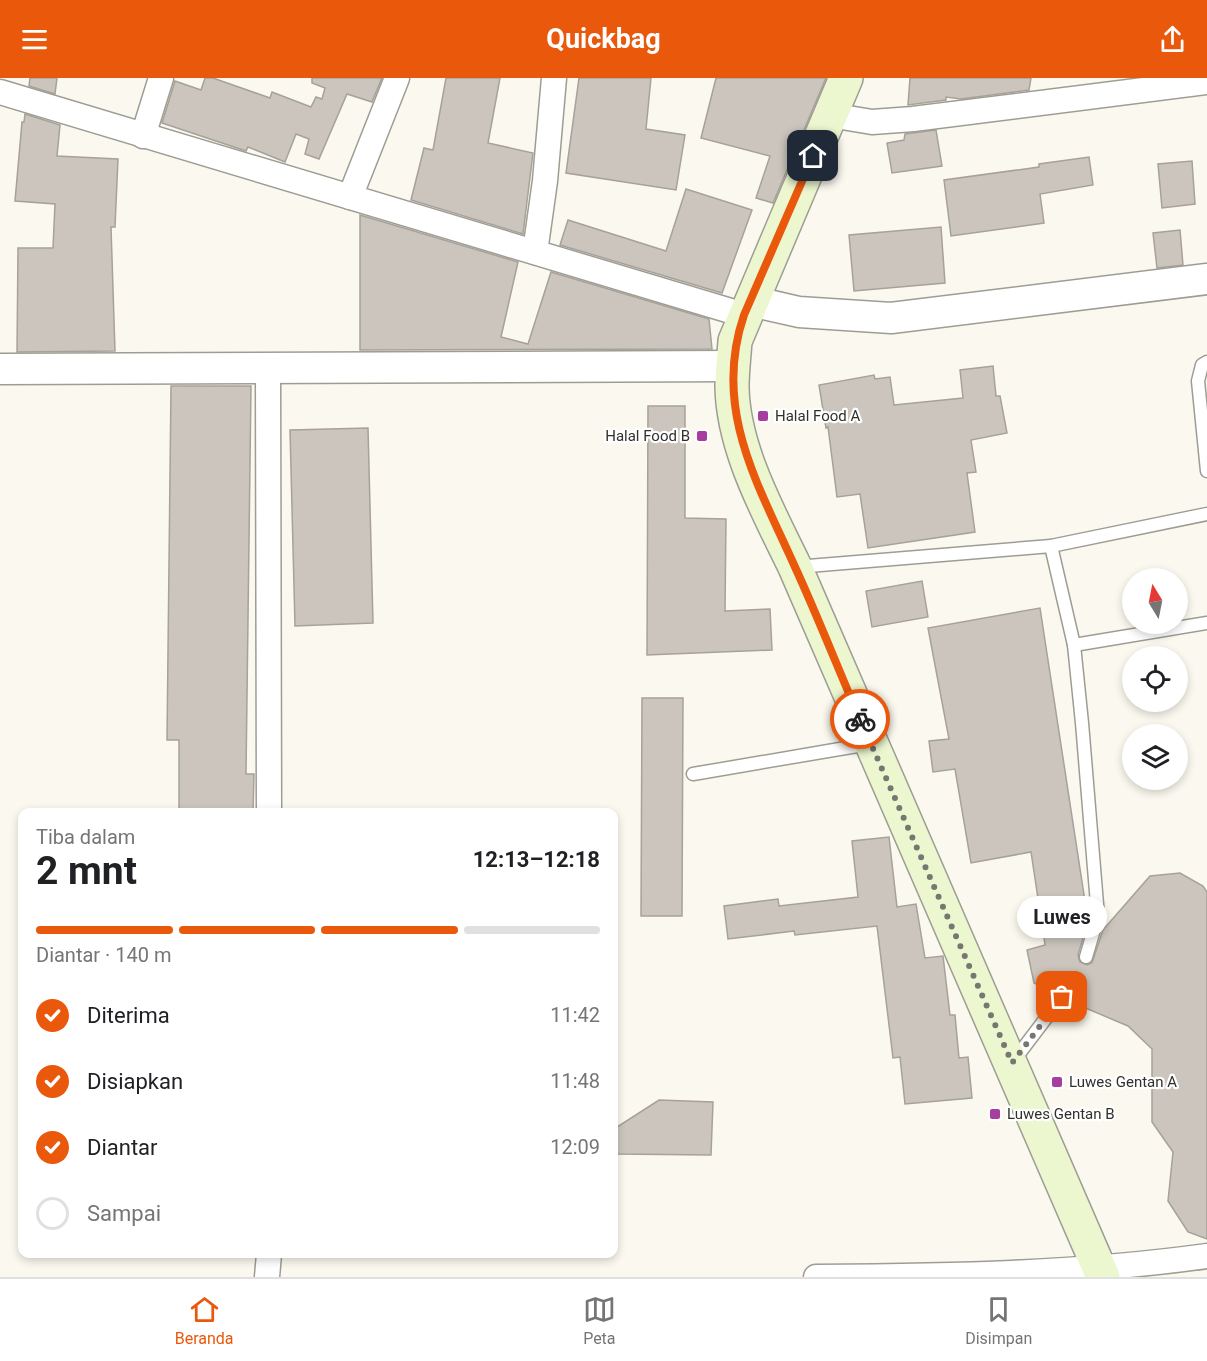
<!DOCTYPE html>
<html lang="id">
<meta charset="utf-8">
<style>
:root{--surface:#fff;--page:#f6f6f6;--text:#202124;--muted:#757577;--line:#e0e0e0;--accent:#ea580c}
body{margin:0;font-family:Roboto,sans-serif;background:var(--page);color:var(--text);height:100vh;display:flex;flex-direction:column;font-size:22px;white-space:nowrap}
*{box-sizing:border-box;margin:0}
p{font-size:20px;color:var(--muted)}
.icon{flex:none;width:33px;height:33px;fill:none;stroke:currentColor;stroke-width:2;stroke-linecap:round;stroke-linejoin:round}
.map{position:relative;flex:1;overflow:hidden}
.panel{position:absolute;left:18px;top:730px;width:600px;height:450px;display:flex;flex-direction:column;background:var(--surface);border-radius:12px;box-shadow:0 3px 9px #0003}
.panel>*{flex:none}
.needle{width:39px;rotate:350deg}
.fabs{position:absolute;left:1122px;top:490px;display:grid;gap:12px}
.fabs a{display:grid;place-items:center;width:66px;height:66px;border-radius:50%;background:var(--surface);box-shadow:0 3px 9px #0003;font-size:30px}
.pin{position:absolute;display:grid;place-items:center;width:51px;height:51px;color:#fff;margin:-26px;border-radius:12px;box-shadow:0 3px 9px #0006}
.courier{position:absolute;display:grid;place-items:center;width:60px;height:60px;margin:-30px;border:4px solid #ea580c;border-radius:50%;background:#fff;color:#222;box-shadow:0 2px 8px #0007}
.bubble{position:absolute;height:42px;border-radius:21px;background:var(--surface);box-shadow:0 3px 9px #0003;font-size:20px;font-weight:700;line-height:42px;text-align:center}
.headline em{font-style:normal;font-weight:700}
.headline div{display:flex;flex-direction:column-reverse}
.headline{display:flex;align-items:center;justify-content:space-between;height:102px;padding:0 18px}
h1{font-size:39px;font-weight:700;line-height:45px}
.bar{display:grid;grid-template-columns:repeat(4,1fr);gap:9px 6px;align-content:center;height:72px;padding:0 18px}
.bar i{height:8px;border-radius:4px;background:var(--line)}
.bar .current{background:var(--accent)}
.bar p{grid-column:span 4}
ol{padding:0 18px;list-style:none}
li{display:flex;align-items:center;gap:18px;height:66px}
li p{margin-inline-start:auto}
li .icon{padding:6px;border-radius:50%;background:var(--accent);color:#fff;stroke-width:4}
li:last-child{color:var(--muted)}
li i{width:33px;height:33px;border:3px solid var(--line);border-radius:50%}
header{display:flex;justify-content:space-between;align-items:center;height:78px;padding:0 18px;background:var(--accent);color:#fff;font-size:27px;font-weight:700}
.tab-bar{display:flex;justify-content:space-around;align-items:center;height:84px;border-top:2px solid var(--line);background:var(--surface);font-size:16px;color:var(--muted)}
.tab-bar a{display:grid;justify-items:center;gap:3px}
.tab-bar .current{color:var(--accent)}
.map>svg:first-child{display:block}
</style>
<header><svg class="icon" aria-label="menu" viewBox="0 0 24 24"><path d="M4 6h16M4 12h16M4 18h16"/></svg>Quickbag<svg class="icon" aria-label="share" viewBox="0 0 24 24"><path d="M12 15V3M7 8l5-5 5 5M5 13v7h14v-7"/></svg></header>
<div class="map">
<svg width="1207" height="1199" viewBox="0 0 1207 1199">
<rect width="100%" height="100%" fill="#fbf9ef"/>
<!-- building -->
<g fill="#cbc5bd" stroke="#a7a199" stroke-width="1.5">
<polygon points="30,0 57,0 55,16 29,8"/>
<polygon points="205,0 213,0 270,20 272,14 311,29 316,19 322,21 325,10 312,5 312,0 382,0 372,24 347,16 319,81 305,76 309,61 296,56 285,84 248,69 246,73 162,45 175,3 201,12"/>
<polygon points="446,0 500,0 488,65 533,75 523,156 411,122 424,70 433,72"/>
<polygon points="579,0 651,0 646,51 685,57 676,112 566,95"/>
<polygon points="716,0 826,0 773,125 756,120 770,78 701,60"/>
<polygon points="910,0 1031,0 1029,12 961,21 946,19 946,22 908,27"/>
<polygon points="25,36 60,47 57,78 118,81 115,149 111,149 115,273 17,274 18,170 53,170 55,126 15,123 22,44 24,44"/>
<polygon points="936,52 942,88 892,95 887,65 904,62 905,56"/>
<polygon points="1089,79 1093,107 1040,116 1044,145 951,158 944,102 1039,89 1039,86"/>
<polygon points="1192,83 1195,126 1162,130 1158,86"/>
<polygon points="686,111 752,132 722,215 560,167 568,142 666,173"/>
<polygon points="360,137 518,184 501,259 528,266 551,194 709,241 712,271 360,272"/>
<polygon points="941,149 945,205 854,213 849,157"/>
<polygon points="1180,152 1183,187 1157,190 1153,155"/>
<polygon points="993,288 996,318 1000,318 1007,355 971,362 976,394 967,395 975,454 868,470 860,416 837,419 828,349 826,350 819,307 874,297 875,301 890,299 894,327 963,320 960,292"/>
<polygon points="171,308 251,308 246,696 254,696 253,735 179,735 179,662 167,662"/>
<polygon points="648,328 685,328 685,440 726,441 725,533 770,531 772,572 647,577"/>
<polygon points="368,350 373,545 295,548 290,352"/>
<polygon points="922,503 928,539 872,549 866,513"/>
<polygon points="1040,530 1088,843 1078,877 1080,884 1087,887 1092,885 1103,852 1150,798 1180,795 1203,808 1207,814 1207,1161 1188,1154 1168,1123 1173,1074 1152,1044 1152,971 1128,948 1069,923 1070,916 1066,912 1059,911 1055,915 1034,905 1027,872 1045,867 1031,774 971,785 955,691 933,694 929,663 949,661 928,550"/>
<polygon points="642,620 683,620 682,838 641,838"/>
<polygon points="889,759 897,829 916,826 925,880 943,878 950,937 955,937 959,980 968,979 972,1020 905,1026 900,979 893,980 877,848 795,857 794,853 728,861 724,828 778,821 779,828 858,819 852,763"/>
<polygon points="659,1022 713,1024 711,1077 614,1076 614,1051"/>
</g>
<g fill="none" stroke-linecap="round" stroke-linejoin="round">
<!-- service casing -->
<g stroke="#9e9d94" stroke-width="15">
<g id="service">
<polyline points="1207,284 1202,287 1198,303 1207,393"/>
<polyline points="1051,468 1207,436"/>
<polyline points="796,489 1051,468 1074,567 1082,645 1098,838 1086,879"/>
<polyline points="1074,567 1207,545"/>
<polyline points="693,696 869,666"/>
<polyline points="1012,985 1062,919"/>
</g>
</g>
<!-- minor casing -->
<g stroke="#9e9d94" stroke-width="27">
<g id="minor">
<polyline points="0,14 744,237"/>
<polyline points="830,37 872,44 913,41 1207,4"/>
<polyline points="143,58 161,0"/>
<polyline points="350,119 397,0"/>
<polyline points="535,174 545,103 554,0"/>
<polyline points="268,290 269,735"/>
<polyline points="267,1199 269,1176"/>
<path d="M816,1199C947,1198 1077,1196 1207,1178"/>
</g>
</g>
<!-- tertiary casing -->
<g stroke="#9e9d94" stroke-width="33">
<g id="tertiary">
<polyline points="751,223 799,234 891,240 1207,201"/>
<polyline points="0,291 733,288"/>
</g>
</g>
<!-- secondary casing -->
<g stroke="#9e9d94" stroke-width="36">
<path id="secondary" d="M846,0L735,263C734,278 732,294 732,309C733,371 769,435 795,489L1103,1199"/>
</g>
<!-- service -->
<use href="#service" stroke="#fff" stroke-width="12"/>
<!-- minor -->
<use href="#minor" stroke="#fff" stroke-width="24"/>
<!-- tertiary -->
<use href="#tertiary" stroke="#fff" stroke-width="30"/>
<!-- secondary -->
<use href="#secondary" stroke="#ecf7d0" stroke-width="33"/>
</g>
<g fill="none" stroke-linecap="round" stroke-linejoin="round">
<!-- done -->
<polyline stroke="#777670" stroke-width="6" stroke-dasharray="0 10.8" points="860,641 1012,985 1062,919"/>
<!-- route -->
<path stroke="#ea580c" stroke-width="8" d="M813,78L744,237C712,331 758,406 795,489C818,539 838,591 860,641"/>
</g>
<!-- markers -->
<g fill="#a73d9f" stroke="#fff" stroke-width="2">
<rect x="757" y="332" width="12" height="12" rx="3"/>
<rect x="696" y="352" width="12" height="12" rx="3"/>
<rect x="1051" y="998" width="12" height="12" rx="3"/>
<rect x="989" y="1030" width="12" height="12" rx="3"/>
</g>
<g text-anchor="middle" stroke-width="4.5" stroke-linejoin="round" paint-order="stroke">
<!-- poi labels -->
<g font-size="15" fill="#30302c" stroke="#fff" text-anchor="start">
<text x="775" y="343">Halal Food A</text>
<text x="690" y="363" text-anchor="end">Halal Food B</text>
<text x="1069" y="1009">Luwes Gentan A</text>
<text x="1007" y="1041">Luwes Gentan B</text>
</g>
</g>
</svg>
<div class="fabs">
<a><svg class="needle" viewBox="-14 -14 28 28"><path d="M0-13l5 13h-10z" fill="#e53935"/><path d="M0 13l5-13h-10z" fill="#757577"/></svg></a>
<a><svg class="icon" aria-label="locate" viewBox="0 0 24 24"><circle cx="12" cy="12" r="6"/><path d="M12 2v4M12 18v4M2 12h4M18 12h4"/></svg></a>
<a><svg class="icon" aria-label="layers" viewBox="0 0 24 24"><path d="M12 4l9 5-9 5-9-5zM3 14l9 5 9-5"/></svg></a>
</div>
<div class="pin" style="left:1062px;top:919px;background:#ea580c"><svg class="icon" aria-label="bag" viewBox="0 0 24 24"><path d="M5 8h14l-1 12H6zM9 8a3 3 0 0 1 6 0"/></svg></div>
<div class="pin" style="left:813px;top:78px;background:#1f2937"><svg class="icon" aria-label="home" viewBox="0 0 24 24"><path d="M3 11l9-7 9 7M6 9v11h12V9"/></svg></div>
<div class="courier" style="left:860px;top:641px"><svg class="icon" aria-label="bike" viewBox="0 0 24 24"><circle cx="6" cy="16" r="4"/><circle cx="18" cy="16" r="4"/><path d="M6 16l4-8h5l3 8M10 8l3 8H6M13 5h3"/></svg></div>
<div class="bubble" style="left:1017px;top:818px;width:90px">Luwes</div>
<section class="panel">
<div class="headline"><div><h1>2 mnt</h1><p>Tiba dalam</p></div><em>12:13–12:18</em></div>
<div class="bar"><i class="current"></i><i class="current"></i><i class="current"></i><i></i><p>Diantar · 140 m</p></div>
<ol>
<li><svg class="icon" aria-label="check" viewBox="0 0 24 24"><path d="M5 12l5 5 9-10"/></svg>Diterima<p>11:42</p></li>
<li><svg class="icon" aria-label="check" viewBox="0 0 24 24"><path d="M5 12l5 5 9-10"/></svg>Disiapkan<p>11:48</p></li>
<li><svg class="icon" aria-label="check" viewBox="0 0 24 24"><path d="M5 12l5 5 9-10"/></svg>Diantar<p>12:09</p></li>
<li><i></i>Sampai</li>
</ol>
</section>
</div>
<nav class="tab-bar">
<a class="current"><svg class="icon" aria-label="home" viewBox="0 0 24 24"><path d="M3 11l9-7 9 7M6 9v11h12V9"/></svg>Beranda</a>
<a><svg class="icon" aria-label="map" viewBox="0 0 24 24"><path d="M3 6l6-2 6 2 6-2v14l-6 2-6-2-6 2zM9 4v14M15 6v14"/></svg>Peta</a>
<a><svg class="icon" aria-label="saved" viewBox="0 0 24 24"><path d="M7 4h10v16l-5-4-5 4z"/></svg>Disimpan</a>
</nav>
